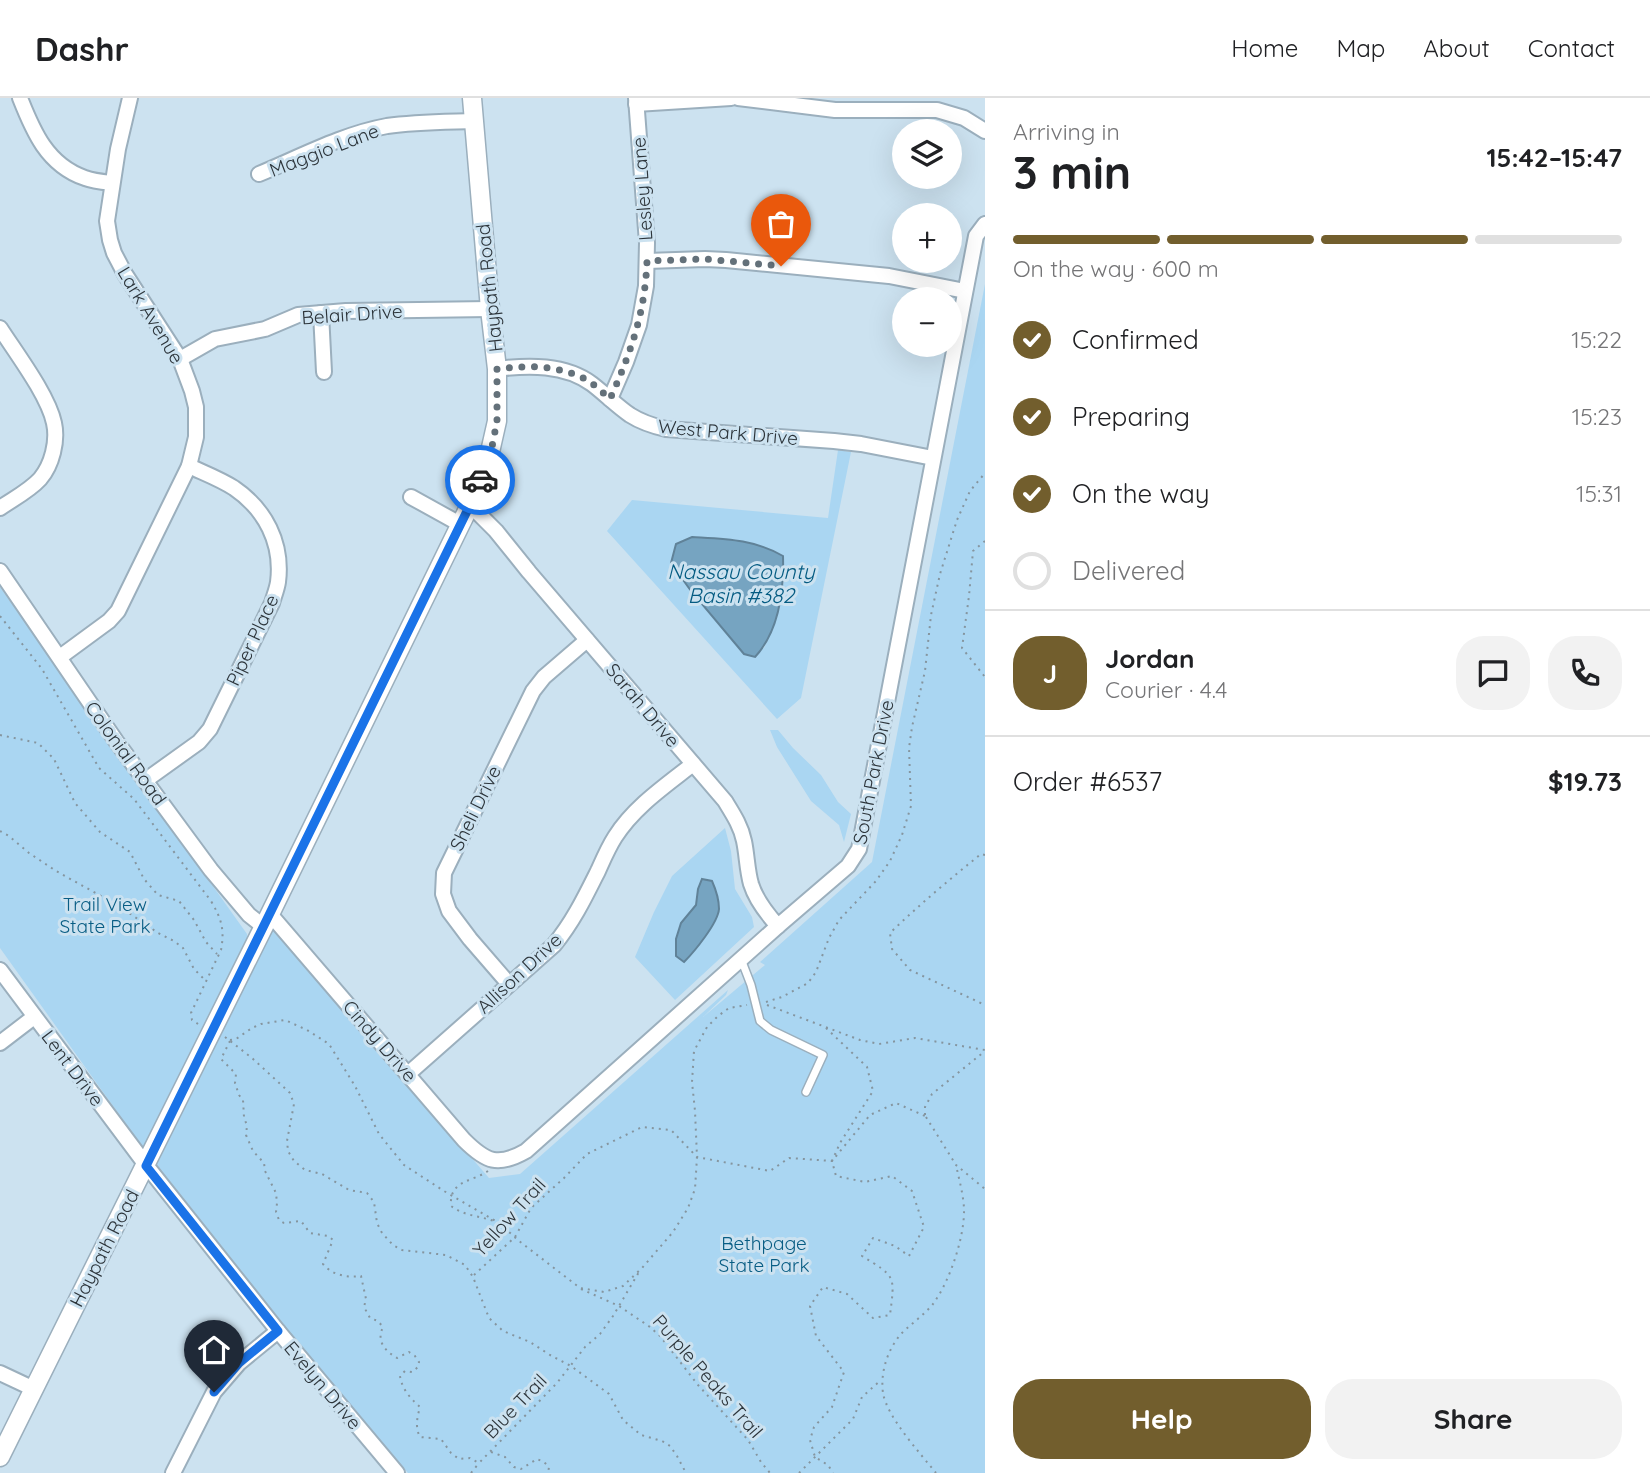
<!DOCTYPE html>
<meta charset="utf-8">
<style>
:root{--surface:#fff;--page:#f2f2f2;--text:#202124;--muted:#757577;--line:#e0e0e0;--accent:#725e2d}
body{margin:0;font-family:Quicksand,sans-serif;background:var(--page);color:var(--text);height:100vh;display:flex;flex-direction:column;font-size:26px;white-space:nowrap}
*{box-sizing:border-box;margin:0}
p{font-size:23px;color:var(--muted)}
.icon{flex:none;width:38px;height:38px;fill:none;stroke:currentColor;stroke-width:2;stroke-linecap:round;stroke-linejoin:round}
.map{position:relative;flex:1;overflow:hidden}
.details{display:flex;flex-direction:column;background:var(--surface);width:665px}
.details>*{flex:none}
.buttons{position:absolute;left:892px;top:21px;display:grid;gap:14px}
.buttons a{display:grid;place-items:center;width:70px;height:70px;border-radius:50%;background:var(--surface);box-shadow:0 7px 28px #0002;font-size:35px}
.pin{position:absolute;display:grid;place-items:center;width:60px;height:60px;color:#fff;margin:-72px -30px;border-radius:50% 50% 50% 0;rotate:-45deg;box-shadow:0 0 7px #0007}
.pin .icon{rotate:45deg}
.courier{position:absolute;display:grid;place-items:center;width:70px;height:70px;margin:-35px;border:5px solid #1a73e8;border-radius:50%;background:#fff;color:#222;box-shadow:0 2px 9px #0007}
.headline em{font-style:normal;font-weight:700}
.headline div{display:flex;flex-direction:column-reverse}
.headline{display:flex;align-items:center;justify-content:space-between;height:119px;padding:0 28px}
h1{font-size:46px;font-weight:700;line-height:52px}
.bar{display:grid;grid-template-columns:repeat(4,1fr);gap:10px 7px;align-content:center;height:84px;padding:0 28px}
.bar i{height:9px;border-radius:5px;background:var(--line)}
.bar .active{background:var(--accent)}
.bar p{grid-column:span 4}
.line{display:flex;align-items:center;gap:18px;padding:0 28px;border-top:2px solid var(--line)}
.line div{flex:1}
.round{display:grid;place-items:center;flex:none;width:74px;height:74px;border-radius:28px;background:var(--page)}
ol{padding:0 28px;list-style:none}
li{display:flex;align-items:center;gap:21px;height:77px}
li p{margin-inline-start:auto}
li .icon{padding:7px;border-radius:50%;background:var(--accent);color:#fff;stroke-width:4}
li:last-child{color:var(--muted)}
li i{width:38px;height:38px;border:4px solid var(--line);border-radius:50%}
.button{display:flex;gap:14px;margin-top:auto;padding:14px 28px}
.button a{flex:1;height:80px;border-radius:28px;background:var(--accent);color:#fff;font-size:28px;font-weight:700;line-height:80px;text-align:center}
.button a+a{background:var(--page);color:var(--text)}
header{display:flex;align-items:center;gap:42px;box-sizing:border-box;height:98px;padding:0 35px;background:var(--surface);border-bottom:2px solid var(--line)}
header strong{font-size:33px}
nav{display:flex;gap:38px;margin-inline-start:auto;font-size:24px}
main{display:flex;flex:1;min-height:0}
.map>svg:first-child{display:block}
</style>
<header>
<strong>Dashr</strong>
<nav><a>Home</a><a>Map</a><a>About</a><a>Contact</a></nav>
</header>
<main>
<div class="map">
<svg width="985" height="1375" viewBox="0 0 985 1375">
<rect width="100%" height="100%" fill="#cce2f0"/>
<!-- green -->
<g fill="#aad6f2" fill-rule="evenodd">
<polygon points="985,186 985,1375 408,1375 292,1239 156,1066 273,830 489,1080 520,1076 728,892 726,897 703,919 765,867 760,864 872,764"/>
<path d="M838,352L851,354L801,600L777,621L607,433L632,402L828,420ZM676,445L784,483C779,506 775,529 764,550L744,556L691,493L671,465Z"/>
<polygon points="0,489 247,836 247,840 143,1050 0,850"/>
<polygon points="770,632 778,632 793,650 821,677 838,704 851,716 844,744 839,727 811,703 777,649"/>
<path d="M725,730L731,753L735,791L752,819L754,829L675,902L635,859L654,814L672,778ZM696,807L719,814L698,849L684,864L681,825Z"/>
</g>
<!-- water -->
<g fill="#76a4c1" stroke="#608298" stroke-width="2">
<path d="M692,439C726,441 753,441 783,458C784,493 779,533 755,559L744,556L691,493L671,465L676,446Z"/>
<path d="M702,781L712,783C716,792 719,801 719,811C718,825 694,854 684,864L676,858V841L681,825L696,807L698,791Z"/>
</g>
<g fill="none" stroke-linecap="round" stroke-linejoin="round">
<!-- service casing -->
<g stroke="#9bafbd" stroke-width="10">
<polyline id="service" points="741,861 751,887 760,923 771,932 823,957 806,994"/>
</g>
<!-- minor casing -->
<g stroke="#9bafbd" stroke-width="18">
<g id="minor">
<path d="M20,0C33,33 47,67 85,80C93,83 103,84 112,85"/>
<polyline points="738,0 835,12 937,12 964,20 985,33"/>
<polyline points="636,6 731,0"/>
<path d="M259,76C300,59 343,36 387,28C415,24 445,24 474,23"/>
<polyline points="647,163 705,161 726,162 889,178 965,193"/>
<polyline points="321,215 324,274"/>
<path d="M0,230C16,255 48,297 54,325C58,343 52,367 40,381C29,393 13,401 0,410"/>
<polyline points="180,261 215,241 265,231 298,217 346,213 490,211"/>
<path d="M497,271C528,267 565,266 592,286C605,296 617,308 630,317C641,324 653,328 666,331L834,343L861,346L933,360"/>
<polyline points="610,301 626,264 639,227 646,188 647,145 636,0"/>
<polyline points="411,399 460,426"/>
<path d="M470,407L496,433L529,474L725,703C733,716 741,728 744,743C747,757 747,772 751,786C756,802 767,816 778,828"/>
<polyline points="0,473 116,643 211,772 249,817 263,828"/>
<polyline points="60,559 109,523 118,513 189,368 196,339 196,309 192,293 180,261 125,176 114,155 110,142 107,123 118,51 130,0"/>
<path d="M146,682L199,644L210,631L272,505C274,498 277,491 278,484C283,445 265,411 234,390C220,381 204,375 189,368"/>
<path d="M270,816L464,1042C486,1064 498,1069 526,1053L778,828L848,768L859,751L976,138L985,126"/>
<polyline points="0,872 146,1067 278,1233 397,1375"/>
<polyline points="509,886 470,841 449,813 443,796 444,775 533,593 544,579 587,542"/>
<polyline points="0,945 34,919"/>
<path d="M408,976L554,847C573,824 585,799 598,773C603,762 608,750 615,739C634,709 665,688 693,666"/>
<polyline points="0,1275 34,1291"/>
<polyline points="173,1375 214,1294 239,1265 278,1233"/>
</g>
</g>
<!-- tertiary casing -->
<g stroke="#9bafbd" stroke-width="21">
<polyline id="tertiary" points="0,1359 270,816 470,407 490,354 497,323 497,271 490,211 472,0"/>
</g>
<!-- path -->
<g stroke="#85959f" stroke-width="2" stroke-dasharray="2 5" stroke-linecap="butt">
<polyline points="985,443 973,453 969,498 962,550 985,579"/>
<path d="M0,518L42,571L99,670L134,701L211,803C221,820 225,831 221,852L191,915L192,922L198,926"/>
<polyline points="0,637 38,645 54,661 75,705 100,734 130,754 144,781 158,797 179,803 194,822 206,844 217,856"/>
<polyline points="0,733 9,738 29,755 56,773 119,808 158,835 174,843 183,850 194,871 205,882"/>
<path d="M985,757L981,756C950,781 919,807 890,835L892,851L910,872L985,907"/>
<polyline points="766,904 782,899 808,885 816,874 829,840 839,822 876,783 890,763 902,737 911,708 909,650 912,629 925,573 931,517 940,476 957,422 970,393 985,375"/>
<polyline points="767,907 860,942 879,946 915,940 985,952"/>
<path d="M826,930L867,969L873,993L840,1045L832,1063L836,1078L865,1084L892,1078L912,1093L924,1129L909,1158L895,1148L873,1140L862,1158C896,1179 895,1177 890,1217L873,1220L847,1196L823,1189L810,1208L816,1238L844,1274L832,1309L814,1329L810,1342L815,1359L828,1367L833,1375"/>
<polyline points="225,939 252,960 290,995 294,1006 287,1043 288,1053 294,1063 305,1072 322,1076 349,1092 367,1095 374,1104 377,1125 382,1135 393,1147 402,1152 446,1157 465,1167 473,1179 489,1220 503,1233 530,1244 550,1257 571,1268 609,1296 623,1322 641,1337 662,1343 670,1348 677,1358 686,1375"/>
<polyline points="230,942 236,941 252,930 261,926 285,922 307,932 329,946 355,988 379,1036 404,1067 444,1093 499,1125 519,1143 580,1190 604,1194 623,1188 642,1170 673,1134 688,1110 695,1091 697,1059 695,1013 692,984 694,953 707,929 718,918 729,910 747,907"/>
<path d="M230,943L221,961L236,976L235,985L239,997L243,1002L244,1019L247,1028L246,1037L253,1053L264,1065L265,1073L276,1095L277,1105L276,1114L279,1122L284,1125L301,1123L310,1135L328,1138L333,1142L323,1166C332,1177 347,1180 361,1178L366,1201L364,1209L370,1220L378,1223L383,1229C376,1243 385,1253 397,1260L409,1254L415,1258L419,1264L418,1269L412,1274L405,1273L400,1278C402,1291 410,1300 420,1309C417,1320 415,1329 420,1339L441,1341L451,1355L459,1361L470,1360L479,1365L557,1285L585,1249L600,1236L613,1218L639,1174"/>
<polyline points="925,1017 925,1009 932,996 985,953"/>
<polyline points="926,1019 956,1067 985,1091"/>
<path d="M488,1073C472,1084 449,1082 451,1108C464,1118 480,1118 494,1123"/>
<polyline points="474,1177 515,1139 531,1110 564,1080 587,1056 642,1029 671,1032 697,1059 770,1073 789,1060 832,1063 870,1017 896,1005 925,1018"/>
<polyline points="581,1191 619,1208 650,1229 660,1238 698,1287 748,1342 761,1364 770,1375"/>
<polyline points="491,1354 505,1359 514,1369 521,1371 537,1361 544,1364 549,1369 548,1375"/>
<polyline points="471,1375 479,1365"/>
<polyline points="799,1375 853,1321 862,1299 881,1282"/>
<path d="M936,1375C920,1355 887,1319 883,1295C880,1274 888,1250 902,1235C912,1225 924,1217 933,1206C950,1183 965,1138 964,1110C963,1095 959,1081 956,1067"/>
</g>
<!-- service -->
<use href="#service" stroke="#fff" stroke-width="7"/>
<!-- minor -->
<use href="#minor" stroke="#fff" stroke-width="14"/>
<!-- tertiary -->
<use href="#tertiary" stroke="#fff" stroke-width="18"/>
</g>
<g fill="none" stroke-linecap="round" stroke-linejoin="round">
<!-- done -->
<path stroke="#64717a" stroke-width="7" stroke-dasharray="0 12.6" d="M480,382L491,354L497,323V271C529,267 560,267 589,283C596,288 603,295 610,301C631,254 645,215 647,163L705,161L781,168"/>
<!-- route -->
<polyline stroke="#1a73e8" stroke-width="9" points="214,1294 239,1265 278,1233 146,1068 470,407 480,382"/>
</g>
<g text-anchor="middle" stroke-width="6" stroke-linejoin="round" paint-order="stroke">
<!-- street labels -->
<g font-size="19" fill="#2c343a" stroke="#cce2f0">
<text transform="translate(324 52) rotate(-21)" y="7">Maggio Lane</text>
<text transform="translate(642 91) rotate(-94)" y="7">Lesley Lane</text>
<text transform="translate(489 190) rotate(-96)" y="7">Haypath Road</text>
<text transform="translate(352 216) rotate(-4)" y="7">Belair Drive</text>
<text transform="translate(151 217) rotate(59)" y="7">Lark Avenue</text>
<text transform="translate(728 334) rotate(5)" y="7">West Park Drive</text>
<text transform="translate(252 542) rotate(-65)" y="7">Piper Place</text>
<text transform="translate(643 607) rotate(50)" y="7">Sarah Drive</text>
<text transform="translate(126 655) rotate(54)" y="7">Colonial Road</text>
<text transform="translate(873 674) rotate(-79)" y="7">South Park Drive</text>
<text transform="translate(475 710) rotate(-64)" y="7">Sheli Drive</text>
<text transform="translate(519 875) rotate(-43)" y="7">Allison Drive</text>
<text transform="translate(380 943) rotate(49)" y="7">Cindy Drive</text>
<text transform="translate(73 970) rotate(53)" y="7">Lent Drive</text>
<text transform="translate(509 1119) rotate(-48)" y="7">Yellow Trail</text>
<text transform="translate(104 1150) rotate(-63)" y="7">Haypath Road</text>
<text transform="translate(708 1278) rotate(49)" y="7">Purple Peaks Trail</text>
<text transform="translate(323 1287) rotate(50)" y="7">Evelyn Drive</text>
<text transform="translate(515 1308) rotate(-46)" y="7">Blue Trail</text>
</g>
<!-- park labels -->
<g font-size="19" fill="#085d84" stroke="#cce2f0">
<text x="105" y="813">Trail View<tspan x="105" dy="22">State Park</tspan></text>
<text x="764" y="1152">Bethpage<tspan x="764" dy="22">State Park</tspan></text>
</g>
<!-- water labels -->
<g font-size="21" font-style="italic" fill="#045b82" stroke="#cce2f0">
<text x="741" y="481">Nassau County<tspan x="741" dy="24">Basin #382</tspan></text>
</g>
</g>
</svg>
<div class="buttons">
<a><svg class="icon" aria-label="layers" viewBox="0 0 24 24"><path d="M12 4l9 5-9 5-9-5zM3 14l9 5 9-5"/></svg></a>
<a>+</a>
<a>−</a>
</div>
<div class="pin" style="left:781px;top:168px;background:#ea580c"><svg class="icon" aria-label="bag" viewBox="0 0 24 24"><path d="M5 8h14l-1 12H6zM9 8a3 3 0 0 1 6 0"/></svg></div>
<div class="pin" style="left:214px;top:1294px;background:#1f2937"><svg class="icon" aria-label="home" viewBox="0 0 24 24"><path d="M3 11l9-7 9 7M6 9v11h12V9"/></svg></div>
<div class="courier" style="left:480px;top:382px"><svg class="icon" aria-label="car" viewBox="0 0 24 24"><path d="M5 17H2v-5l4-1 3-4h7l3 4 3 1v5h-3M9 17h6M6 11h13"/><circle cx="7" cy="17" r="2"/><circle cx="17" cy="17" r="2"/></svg></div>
</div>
<section class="details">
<div class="headline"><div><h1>3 min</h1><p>Arriving in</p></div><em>15:42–15:47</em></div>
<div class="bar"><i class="active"></i><i class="active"></i><i class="active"></i><i></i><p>On the way · 600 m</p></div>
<ol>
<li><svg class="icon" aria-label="check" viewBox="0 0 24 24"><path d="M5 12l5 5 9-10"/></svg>Confirmed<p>15:22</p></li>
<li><svg class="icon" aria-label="check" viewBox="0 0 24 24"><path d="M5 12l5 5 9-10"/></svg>Preparing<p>15:23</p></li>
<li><svg class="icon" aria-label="check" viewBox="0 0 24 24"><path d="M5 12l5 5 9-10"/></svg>On the way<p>15:31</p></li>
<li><i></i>Delivered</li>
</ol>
<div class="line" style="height:126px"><b class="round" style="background:var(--accent);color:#fff">J</b><div><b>Jordan</b><p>Courier · 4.4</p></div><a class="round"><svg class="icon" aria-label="chat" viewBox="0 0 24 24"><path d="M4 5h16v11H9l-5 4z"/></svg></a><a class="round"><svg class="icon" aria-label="phone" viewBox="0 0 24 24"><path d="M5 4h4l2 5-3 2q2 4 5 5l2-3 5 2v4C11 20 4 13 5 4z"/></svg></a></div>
<div class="line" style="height:91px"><div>Order #6537</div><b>$19.73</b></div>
<div class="button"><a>Help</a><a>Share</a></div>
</section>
</main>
